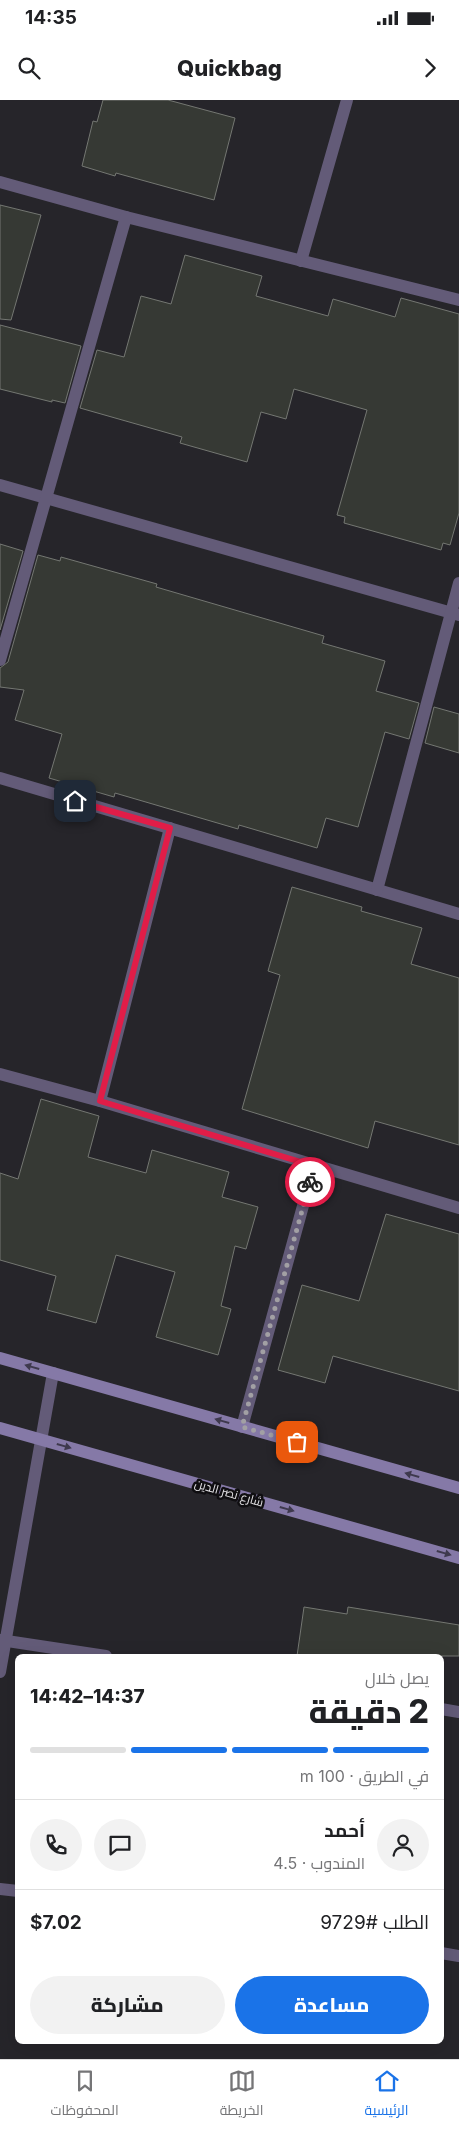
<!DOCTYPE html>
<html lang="ar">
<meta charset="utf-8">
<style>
:root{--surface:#fff;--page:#f2f2f2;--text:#202124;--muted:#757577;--line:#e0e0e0;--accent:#1a73e8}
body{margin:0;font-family:Inter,Cairo,sans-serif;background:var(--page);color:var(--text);direction:rtl;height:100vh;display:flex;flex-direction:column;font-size:19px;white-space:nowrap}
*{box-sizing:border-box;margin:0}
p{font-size:16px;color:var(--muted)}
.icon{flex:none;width:28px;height:28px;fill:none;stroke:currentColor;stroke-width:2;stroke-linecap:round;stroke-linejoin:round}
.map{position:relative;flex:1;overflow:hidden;direction:ltr}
.drawer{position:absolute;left:15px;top:1554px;width:429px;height:390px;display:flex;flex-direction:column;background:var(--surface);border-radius:8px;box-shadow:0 5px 20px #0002;direction:rtl}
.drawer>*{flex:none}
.pin{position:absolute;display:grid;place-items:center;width:42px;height:42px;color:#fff;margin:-21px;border-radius:10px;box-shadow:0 2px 8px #0006}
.courier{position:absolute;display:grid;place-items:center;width:50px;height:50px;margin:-25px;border:4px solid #e11d48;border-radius:50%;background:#fff;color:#222;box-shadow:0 1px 6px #0007}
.overview em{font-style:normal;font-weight:800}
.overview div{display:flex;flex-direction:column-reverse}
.overview{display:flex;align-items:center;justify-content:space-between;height:85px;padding:0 15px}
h1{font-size:32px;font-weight:800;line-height:38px}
.bar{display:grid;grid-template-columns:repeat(4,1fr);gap:8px 5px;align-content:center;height:60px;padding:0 15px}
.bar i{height:6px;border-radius:4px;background:var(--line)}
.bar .active{background:var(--accent)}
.bar p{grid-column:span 4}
.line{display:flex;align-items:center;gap:12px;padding:0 15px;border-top:1px solid var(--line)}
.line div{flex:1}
.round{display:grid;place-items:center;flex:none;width:52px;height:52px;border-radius:26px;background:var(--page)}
.primary-button{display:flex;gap:10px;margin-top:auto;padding:10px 15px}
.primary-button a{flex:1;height:58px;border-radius:30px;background:var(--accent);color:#fff;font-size:20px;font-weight:800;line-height:58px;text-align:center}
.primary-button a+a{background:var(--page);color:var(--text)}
.status{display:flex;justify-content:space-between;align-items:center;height:35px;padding:0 25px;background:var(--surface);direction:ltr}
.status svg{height:14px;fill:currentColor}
header{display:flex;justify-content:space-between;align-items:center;height:65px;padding:0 15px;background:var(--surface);font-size:22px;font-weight:800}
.tabs{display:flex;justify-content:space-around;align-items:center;height:70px;border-top:1px solid var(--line);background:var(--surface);font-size:14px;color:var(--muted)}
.tabs a{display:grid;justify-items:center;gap:2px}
.tabs .active{color:var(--accent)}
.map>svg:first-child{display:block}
</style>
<div class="status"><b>14:35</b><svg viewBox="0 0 49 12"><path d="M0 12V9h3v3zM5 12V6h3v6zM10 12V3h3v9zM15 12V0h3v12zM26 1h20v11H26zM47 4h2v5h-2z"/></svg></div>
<header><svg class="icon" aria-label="forward" viewBox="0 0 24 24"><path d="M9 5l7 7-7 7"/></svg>Quickbag<svg class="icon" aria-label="search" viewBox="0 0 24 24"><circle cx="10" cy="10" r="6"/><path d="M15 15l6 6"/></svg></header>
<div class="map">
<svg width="459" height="1959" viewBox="0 0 459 1959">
<rect width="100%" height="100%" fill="#26252a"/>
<!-- building -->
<g fill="#363934" stroke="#747772">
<polygon points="103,0 168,0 235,18 214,100 116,73 115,76 82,66 93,21 97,22"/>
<polygon points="0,105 41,115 11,220 0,219"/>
<polygon points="185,155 262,176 256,196 328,216 333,199 395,217 401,198 459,214 459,413 450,445 443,443 441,450 344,423 345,417 337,415 367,310 294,289 286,319 261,312 247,362 180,343 182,337 80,308 97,250 124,257 141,196 171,204"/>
<polygon points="0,225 81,246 65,303 52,300 52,302 0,289"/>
<polygon points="0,444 23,451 0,530"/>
<polygon points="38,455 60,461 61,457 157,484 156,487 324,536 322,543 385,561 376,591 419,603 409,639 385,632 358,727 326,718 317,748 239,725 238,729 115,693 114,697 49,678 62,634 15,620 24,590 0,587 0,568 8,562"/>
<polygon points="434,607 459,614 459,653 425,643"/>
<polygon points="292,787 362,807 361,811 422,828 411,864 459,878 459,1045 375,1021 368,1048 242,1009 280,875 268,871"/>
<polygon points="41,999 99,1016 88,1057 146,1073 152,1050 229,1072 222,1097 258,1107 246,1149 235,1146 221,1206 231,1209 218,1255 156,1237 175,1172 116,1155 96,1223 47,1210 56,1176 0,1160 0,1073 18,1079"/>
<polygon points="386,1114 459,1134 459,1291 333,1256 325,1283 278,1270 302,1185 359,1201"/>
<polygon points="304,1507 347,1514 348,1507 459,1525 459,1556 297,1556"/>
</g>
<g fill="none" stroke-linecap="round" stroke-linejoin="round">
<!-- street -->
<g stroke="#635b78" stroke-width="12">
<polyline points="0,82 126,117 459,200"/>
<polyline points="301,161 347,0"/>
<polyline points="0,385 459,515"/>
<polyline points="0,560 126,117"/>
<polyline points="0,678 459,814"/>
<polyline points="377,790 459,483"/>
<polyline points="0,974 100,1001 459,1108"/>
<polyline points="100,1001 170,728"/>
<polyline points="242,1327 314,1066"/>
<polyline points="0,1540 106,1556"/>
<polyline points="0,1572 53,1273"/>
<polyline points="441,1609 459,1612"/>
<polyline points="0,1789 18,1791"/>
<polyline points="441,1853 459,1856"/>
</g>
<!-- secondary -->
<g stroke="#8579a7" stroke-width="12">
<polyline points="0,1258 459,1388"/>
<polyline points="0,1328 459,1458"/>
</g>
</g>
<!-- one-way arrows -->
<defs><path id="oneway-solid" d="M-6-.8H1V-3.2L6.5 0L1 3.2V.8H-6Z" transform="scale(1.25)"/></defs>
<g fill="#3e394d">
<use href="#oneway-solid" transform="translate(32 1267) rotate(-164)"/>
<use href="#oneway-solid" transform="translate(222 1321) rotate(-164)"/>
<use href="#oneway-solid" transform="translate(64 1346) rotate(16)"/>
<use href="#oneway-solid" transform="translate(412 1375) rotate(-164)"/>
<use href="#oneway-solid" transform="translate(287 1409) rotate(16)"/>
<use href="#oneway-solid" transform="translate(444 1453) rotate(16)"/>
</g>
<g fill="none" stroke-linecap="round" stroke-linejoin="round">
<!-- done -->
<polyline stroke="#a2a0a4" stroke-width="5" stroke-dasharray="0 9" points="297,1342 242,1327 310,1082"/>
<!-- route -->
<polyline stroke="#e11d48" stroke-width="6" points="75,701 170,728 100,1001 314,1066 310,1082"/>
</g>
<g text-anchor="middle" stroke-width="5" stroke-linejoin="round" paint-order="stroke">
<!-- street labels -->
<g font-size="12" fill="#e4e3e6" stroke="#0f0e11">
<text transform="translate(229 1393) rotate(16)" y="4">شارع نصر الدين</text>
</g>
</g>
</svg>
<div class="pin" style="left:297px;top:1342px;background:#ea580c"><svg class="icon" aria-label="bag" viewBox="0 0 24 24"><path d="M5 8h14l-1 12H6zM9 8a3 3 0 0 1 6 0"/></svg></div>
<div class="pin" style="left:75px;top:701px;background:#1f2937"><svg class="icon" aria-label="home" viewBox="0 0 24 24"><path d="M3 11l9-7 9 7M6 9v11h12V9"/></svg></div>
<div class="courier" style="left:310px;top:1082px"><svg class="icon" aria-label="bike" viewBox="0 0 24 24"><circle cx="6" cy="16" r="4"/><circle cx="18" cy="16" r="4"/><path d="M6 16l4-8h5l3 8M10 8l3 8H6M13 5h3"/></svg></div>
<section class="drawer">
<div class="overview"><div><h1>2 دقيقة</h1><p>يصل خلال</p></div><em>14:37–14:42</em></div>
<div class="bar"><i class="active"></i><i class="active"></i><i class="active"></i><i></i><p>في الطريق · 100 m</p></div>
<div class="line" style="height:90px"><a class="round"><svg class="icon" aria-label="person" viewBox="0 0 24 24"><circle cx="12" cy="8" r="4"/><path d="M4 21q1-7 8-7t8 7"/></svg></a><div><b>أحمد</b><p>المندوب · 4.5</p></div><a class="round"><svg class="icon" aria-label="chat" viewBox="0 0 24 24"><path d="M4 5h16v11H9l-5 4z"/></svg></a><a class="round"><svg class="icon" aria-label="phone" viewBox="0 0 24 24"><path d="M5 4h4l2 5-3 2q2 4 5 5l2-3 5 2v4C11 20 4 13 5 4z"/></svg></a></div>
<div class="line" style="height:65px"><div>الطلب #9729</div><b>$7.02</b></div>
<div class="primary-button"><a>مساعدة</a><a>مشاركة</a></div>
</section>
</div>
<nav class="tabs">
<a class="active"><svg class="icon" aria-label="home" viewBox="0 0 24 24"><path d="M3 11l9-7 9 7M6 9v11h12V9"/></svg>الرئيسية</a>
<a><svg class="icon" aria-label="map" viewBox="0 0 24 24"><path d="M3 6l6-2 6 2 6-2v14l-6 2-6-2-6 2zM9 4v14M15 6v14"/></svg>الخريطة</a>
<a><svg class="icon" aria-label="saved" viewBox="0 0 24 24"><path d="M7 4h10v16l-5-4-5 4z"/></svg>المحفوظات</a>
</nav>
